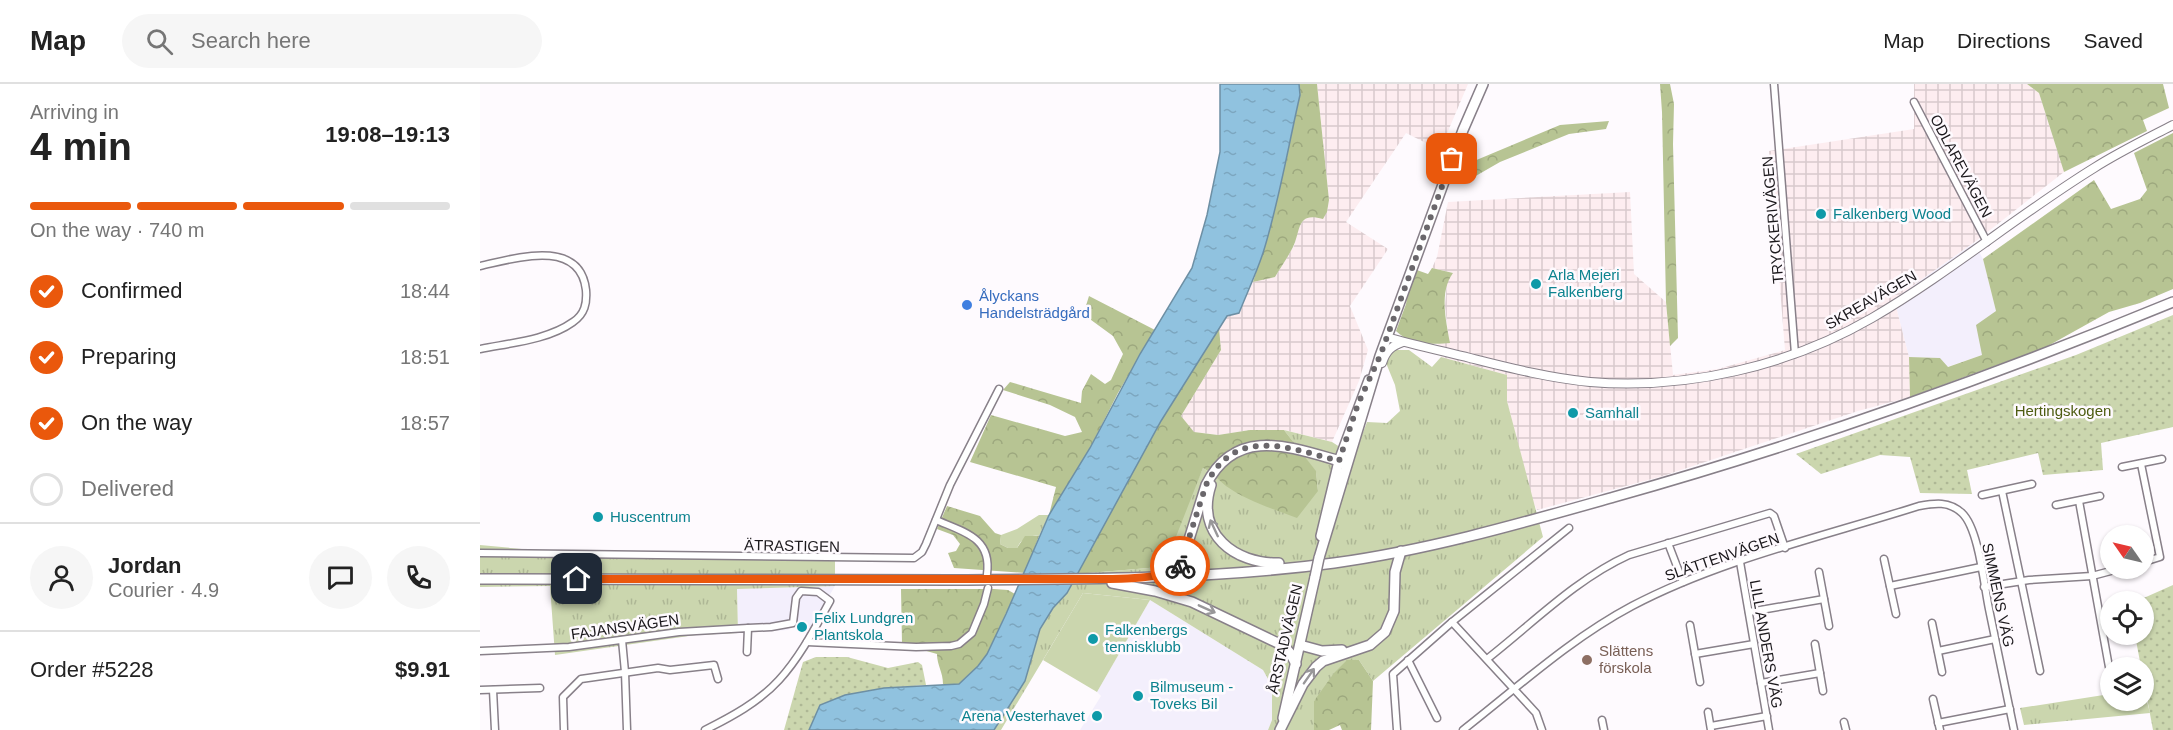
<!DOCTYPE html>
<meta charset="utf-8">
<style>
:root{--surface:#fff;--page:#f6f6f6;--text:#222;--muted:#767676;--line:#e0e0e0;--accent:#ea580c}
body{margin:0;font-family:Arial,sans-serif;background:var(--page);color:var(--text);height:100vh;display:flex;flex-direction:column;font-size:22px;white-space:nowrap}
*{box-sizing:border-box;margin:0}
p{font-size:20px;color:var(--muted)}
.icon{flex:none;width:33px;height:33px;fill:none;stroke:currentColor;stroke-width:2;stroke-linecap:round;stroke-linejoin:round}
.map{position:relative;flex:1;overflow:hidden}
.sheet{display:flex;flex-direction:column;background:var(--surface);width:480px}
.sheet>*{flex:none}
.needle{width:39px;rotate:304deg}
.controls{position:absolute;left:1620px;top:441px;display:grid;gap:12px}
.controls a{display:grid;place-items:center;width:54px;height:54px;border-radius:50%;background:var(--surface);box-shadow:0 2px 4px #0004;font-size:30px}
.pin{position:absolute;display:grid;place-items:center;width:51px;height:51px;color:#fff;margin:-26px;border-radius:12px;box-shadow:0 3px 9px #0006}
.courier{position:absolute;display:grid;place-items:center;width:60px;height:60px;margin:-30px;border:4px solid #ea580c;border-radius:50%;background:#fff;color:#222;box-shadow:0 2px 8px #0007}
.summary em{font-style:normal;font-weight:700}
.summary div{display:flex;flex-direction:column-reverse}
.summary{display:flex;align-items:center;justify-content:space-between;height:102px;padding:0 30px}
h1{font-size:39px;font-weight:700;line-height:45px}
.bar{display:grid;grid-template-columns:repeat(4,1fr);gap:9px 6px;align-content:center;height:72px;padding:0 30px}
.bar i{height:8px;border-radius:4px;background:var(--line)}
.bar .on{background:var(--accent)}
.bar p{grid-column:span 4}
.line{display:flex;align-items:center;gap:15px;padding:0 30px;border-top:2px solid var(--line)}
.line div{flex:1}
.round{display:grid;place-items:center;flex:none;width:63px;height:63px;border-radius:32px;background:var(--page)}
ol{padding:0 30px;list-style:none}
li{display:flex;align-items:center;gap:18px;height:66px}
li p{margin-inline-start:auto}
li .icon{padding:6px;border-radius:50%;background:var(--accent);color:#fff;stroke-width:4}
li:last-child{color:var(--muted)}
li i{width:33px;height:33px;border:3px solid var(--line);border-radius:50%}
header{display:flex;align-items:center;gap:36px;box-sizing:border-box;height:84px;padding:0 30px;background:var(--surface);border-bottom:2px solid var(--line)}
header strong{font-size:28px}
nav{display:flex;gap:33px;margin-inline-start:auto;font-size:21px}
.search{width:420px;height:54px;background:var(--page);display:flex;align-items:center;gap:15px;box-sizing:border-box;padding:0 21px;border-radius:33px;color:var(--muted);font-size:22px}
main{display:flex;flex:1;min-height:0}
.map>svg:first-child{display:block}
</style>
<header>
<strong>Map</strong>
<div class="search"><svg class="icon" aria-label="search" viewBox="0 0 24 24"><circle cx="10" cy="10" r="6"/><path d="M15 15l6 6"/></svg>Search here</div>
<nav><a>Map</a><a>Directions</a><a>Saved</a></nav>
</header>
<main>
<section class="sheet">
<div class="summary"><div><h1>4 min</h1><p>Arriving in</p></div><em>19:08–19:13</em></div>
<div class="bar"><i class="on"></i><i class="on"></i><i class="on"></i><i></i><p>On the way · 740 m</p></div>
<ol>
<li><svg class="icon" aria-label="check" viewBox="0 0 24 24"><path d="M5 12l5 5 9-10"/></svg>Confirmed<p>18:44</p></li>
<li><svg class="icon" aria-label="check" viewBox="0 0 24 24"><path d="M5 12l5 5 9-10"/></svg>Preparing<p>18:51</p></li>
<li><svg class="icon" aria-label="check" viewBox="0 0 24 24"><path d="M5 12l5 5 9-10"/></svg>On the way<p>18:57</p></li>
<li><i></i>Delivered</li>
</ol>
<div class="line" style="height:108px"><a class="round"><svg class="icon" aria-label="person" viewBox="0 0 24 24"><circle cx="12" cy="8" r="4"/><path d="M4 21q1-7 8-7t8 7"/></svg></a><div><b>Jordan</b><p>Courier · 4.9</p></div><a class="round"><svg class="icon" aria-label="chat" viewBox="0 0 24 24"><path d="M4 5h16v11H9l-5 4z"/></svg></a><a class="round"><svg class="icon" aria-label="phone" viewBox="0 0 24 24"><path d="M5 4h4l2 5-3 2q2 4 5 5l2-3 5 2v4C11 20 4 13 5 4z"/></svg></a></div>
<div class="line" style="height:78px"><div>Order #5228</div><b>$9.91</b></div>
</section>
<div class="map">
<svg width="1693" height="646" viewBox="0 0 1693 646">
<defs>
<pattern id="industrial-grid" width="8" height="8" patternUnits="userSpaceOnUse" patternTransform="scale(1.5)"><rect width="8" height="8" fill="#fdedf0"/><path d="M0 4h8M4 0v8" fill="none" stroke="#d8cacd"/></pattern>
<pattern id="grass-tufts" width="24" height="20" patternUnits="userSpaceOnUse" patternTransform="scale(1.5)"><rect width="24" height="20" fill="#cbd6ae"/><path d="M3 7l-1-3M5 7V3M7 7l1-3M15 17l-1-3M17 17v-4M19 17l1-3" fill="none" stroke="#aeb795"/></pattern>
<pattern id="forest-crowns" width="20" height="18" patternUnits="userSpaceOnUse" patternTransform="scale(1.5)"><rect width="20" height="18" fill="#b7c493"/><path d="M2 6a3 3 0 1 1 6 0M12 15a3 3 0 1 1 6 0" fill="none" stroke="#9da87e"/></pattern>
<pattern id="park-dots" width="8" height="8" patternUnits="userSpaceOnUse" patternTransform="scale(1.5)"><rect width="8" height="8" fill="#cbd6ae"/><path d="M2 2h.1M6 6h.1" fill="none" stroke="#aeb795" stroke-width="1.8" stroke-linecap="round"/></pattern>
<pattern id="water-ripples" width="26" height="14" patternUnits="userSpaceOnUse" patternTransform="scale(1.5)"><rect width="26" height="14" fill="#90c2df"/><path d="M2 4q2-2 4 0t4 0M15 11q2-2 4 0t4 0" fill="none" stroke="#7ca6bf"/></pattern>
</defs>
<rect width="100%" height="100%" fill="#fefafe"/>
<!-- commercial -->
<g fill="#f3effc">
<polygon points="1494,159 1503,175 1516,227 1502,271 1467,283 1460,274 1429,273 1414,215"/>
<polygon points="355,502 327,550 313,541 308,546 258,549 257,505"/>
<polygon points="670,516 783,586 792,602 792,636 788,646 600,646 621,612 617,608"/>
</g>
<!-- industrial -->
<g fill="url(#industrial-grid)">
<polygon points="837,0 988,0 960,66 926,49 866,138 908,165 870,222 888,266 879,297 852,358 804,346 770,346 738,351 713,348 701,332 741,266 739,244 747,232 763,219 773,198 795,193 814,162 819,143 824,135 847,128 849,116"/>
<polygon points="1434,0 1547,0 1559,9 1584,88 1496,157 1414,215 1429,273 1430,313 1378,327 1183,392 1057,426 1052,415 1027,317 1027,291 961,273 954,261 969,258 965,222 967,197 973,189 952,184 957,173 968,118 1150,108 1154,190 1186,218 1193,291 1238,285 1305,266 1289,67 1434,45"/>
</g>
<!-- grass -->
<g fill="url(#grass-tufts)">
<polygon points="913,266 929,266 952,283 961,273 1027,291 1027,317 1063,453 893,597 879,576 834,617 834,646 788,646 792,636 792,602 783,586 670,516 603,509 521,646 514,646 552,573 560,545 573,524 587,509 596,490 669,484 714,404 723,384 736,392 838,407 836,388 804,346 852,358 874,372 887,338 907,339 920,327 915,301 906,279"/>
<path d="M559,431H569L559,452C548,451 542,454 537,464H528L520,460L521,451L537,445Z"/>
<polygon points="0,461 64,467 355,476 355,502 257,505 258,549 216,551 75,571 70,502 0,503"/>
<polygon points="1664,605 1670,629 1544,641 1540,624 1630,610 1630,616 1664,616"/>
</g>
<!-- forest -->
<g fill="url(#forest-crowns)">
<path d="M819,0H837L849,116L847,128L843,135C816,127 821,147 813,163C808,173 801,183 795,193L773,198C793,137 806,74 820,11Z"/>
<polygon points="1180,0 1190,0 1194,20 1193,60 1198,254 1190,262 1186,218 1182,28"/>
<polygon points="1547,0 1683,0 1689,24 1663,36 1667,47 1584,88 1559,9"/>
<polygon points="1129,37 1126,45 1089,50 1020,78 987,97 973,92 975,85 1080,41"/>
<polygon points="1693,49 1693,205 1660,219 1629,228 1566,263 1430,313 1429,273 1460,274 1468,283 1502,271 1496,241 1516,227 1503,175 1614,96 1631,125 1660,115 1667,106 1654,69"/>
<path d="M952,184L973,189C959,208 966,236 970,259C953,261 928,260 916,247L926,220L929,201L934,185L948,190Z"/>
<polygon points="609,212 675,246 638,309 610,364 569,431 576,403 490,378 511,331 585,352 602,348 595,333 570,321 523,306 530,298 601,319 602,307 611,290 625,300 631,296 643,270 633,252 607,233 604,228"/>
<path d="M739,244L741,266L701,332L714,348L738,351L770,346H804L836,387L838,407L817,434C793,425 767,417 746,402C738,395 732,389 723,384L688,473L669,484L596,490L681,337Z"/>
<polygon points="467,422 500,432 515,449 521,451 520,460 528,464 537,464 545,452 559,452 545,489 474,484 468,469 476,467 480,460 473,451 457,445"/>
<path d="M421,505H514L528,506L535,510L507,570L498,582L479,600H463C463,588 457,581 457,570L422,560Z"/>
<polygon points="867,576 879,576 893,597 891,646 862,646 860,641 849,646 834,646 834,617 854,589"/>
</g>
<!-- park -->
<g fill="url(#park-dots)">
<polygon points="1693,231 1693,343 1621,359 1623,386 1563,391 1558,369 1487,386 1492,410 1440,409 1430,373 1400,371 1341,390 1316,370 1596,271"/>
<polygon points="1693,501 1693,646 1673,646 1664,598 1664,584 1661,583 1655,551 1664,550 1664,518 1657,517"/>
<polygon points="336,573 367,573 408,584 438,578 442,581 446,601 404,604 340,621 329,646 304,646 323,578"/>
</g>
<!-- garden -->
<polygon fill="#cbd6ae" points="603,509 670,516 617,608 563,576"/>
<!-- water -->
<path fill="url(#water-ripples)" stroke="#6d8fa4" stroke-width="1.5" d="M740,0H819L820,11C808,63 799,118 783,169C776,190 767,209 759,229L747,232L681,337L587,509L573,524L560,545L545,597L514,646H329L340,621L365,611L404,604L479,600L498,582L507,570L526,530L569,431L610,364L660,270L712,184L727,131L740,68Z"/>
<g fill="none" stroke-linecap="round" stroke-linejoin="round">
<!-- minor casing -->
<g stroke="#888089" stroke-width="9">
<g id="minor">
<polyline points="1294,0 1315,270"/>
<polyline points="1434,18 1507,158"/>
<path d="M0,182C33,175 100,153 106,206C107,219 105,230 93,238C68,256 30,259 0,265"/>
<polyline points="1661,380 1680,473 1664,478"/>
<polyline points="1642,383 1682,375"/>
<polyline points="1522,407 1560,587"/>
<polyline points="1502,411 1552,400"/>
<polyline points="1599,417 1629,583"/>
<polyline points="1576,421 1620,412"/>
<path d="M456,436C484,448 512,454 507,490"/>
<polyline points="1188,459 1203,498"/>
<polyline points="0,469 434,474 442,468 446,460 470,401 519,305"/>
<polyline points="1404,475 1416,530"/>
<polyline points="1260,478 1289,646"/>
<polyline points="1339,488 1349,542"/>
<polyline points="1410,502 1501,483"/>
<polyline points="1504,503 1549,496 1612,492 1642,484"/>
<polyline points="1269,528 1344,515"/>
<polyline points="972,538 1056,629 1062,646"/>
<polyline points="1452,539 1462,588"/>
<polyline points="1210,541 1220,598"/>
<polyline points="142,556 145,588 147,646"/>
<polyline points="327,558 436,563 471,562 479,560 492,549 504,520 508,504"/>
<polyline points="1335,560 1343,607"/>
<polyline points="0,567 89,563 199,548 268,544 267,568"/>
<polyline points="1458,567 1515,555"/>
<polyline points="1215,570 1274,560"/>
<path d="M1007,575C1053,539 1096,495 1149,471L1290,429L1294,432L1305,464"/>
<polyline points="928,576 957,634"/>
<polyline points="1281,599 1340,589"/>
<polyline points="0,606 60,604"/>
<polyline points="13,606 15,646"/>
<polyline points="1453,615 1460,646"/>
<polyline points="1228,628 1231,646"/>
<polyline points="1122,636 1124,646"/>
<polyline points="1364,638 1366,646"/>
<polyline points="1458,639 1530,625"/>
<polyline points="1231,642 1287,632"/>
<polyline points="84,646 83,613 101,595 178,584 190,586 234,581 238,595"/>
<path d="M225,646C251,633 279,618 299,596C320,573 335,544 350,517L338,508L321,507L316,514L313,539L291,543L268,544"/>
<polyline points="917,646 913,590 972,538 1089,444"/>
<path d="M983,646C1038,603 1090,555 1152,522C1239,476 1345,452 1439,422C1455,419 1469,417 1482,429C1499,445 1504,502 1509,525C1517,565 1526,606 1534,646"/>
</g>
</g>
<!-- tertiary casing -->
<g stroke="#888089" stroke-width="10">
<g id="tertiary">
<path d="M907,253C934,261 962,267 990,274C1030,284 1069,294 1110,298C1207,306 1309,282 1392,234C1469,189 1538,131 1614,84C1639,68 1666,55 1693,41"/>
<path d="M902,279C906,267 911,262 923,258"/>
</g>
</g>
<!-- secondary casing -->
<g stroke="#888089" stroke-width="12">
<g id="secondary">
<path d="M731,401C715,450 755,480 799,479"/>
<polyline points="841,452 859,377 889,296"/>
<polyline points="839,474 900,272 983,46 1003,0"/>
<path d="M686,490L697,486L701,481L726,401C757,339 815,365 867,379"/>
<path d="M0,495C157,495 314,496 471,496C599,495 727,496 854,479C949,466 1042,439 1134,413C1323,360 1511,293 1693,218"/>
<polyline points="632,499 675,507 712,518 804,562 810,569 816,580"/>
<polyline points="820,561 842,567 862,566"/>
<polyline points="803,634 835,493"/>
<polyline points="800,646 823,600 836,583 843,577 890,561 905,548 914,527 915,488 921,467"/>
</g>
</g>
<!-- minor -->
<use href="#minor" stroke="#fff" stroke-width="6"/>
<!-- tertiary -->
<use href="#tertiary" stroke="#fff" stroke-width="8"/>
<!-- secondary -->
<use href="#secondary" stroke="#fff" stroke-width="9"/>
<!-- secondary-bridge casing -->
<g stroke="#888089" stroke-width="12" stroke-linecap="butt">
<polyline id="secondary-bridge" points="835,493 839,474"/>
</g>
<!-- secondary-bridge -->
<use href="#secondary-bridge" stroke="#fff" stroke-width="9"/>
</g>
<!-- one-way arrows -->
<defs><path id="oneway-shaft" d="M-6 0H5M1.5-3L5.5 0L1.5 3" fill="none" stroke-width="1.6" stroke-linecap="round" stroke-linejoin="round" transform="scale(1.5)"/></defs>
<g stroke="#989799">
<use href="#oneway-shaft" transform="translate(734 444) rotate(-115)"/>
<use href="#oneway-shaft" transform="translate(727 525) rotate(24)"/>
<use href="#oneway-shaft" transform="translate(829 592) rotate(-55)"/>
</g>
<g fill="none" stroke-linecap="round" stroke-linejoin="round">
<!-- done -->
<path stroke="#6a676b" stroke-width="6" stroke-dasharray="0 10.8" d="M700,482L726,401C755,341 809,364 859,377L878,320L900,272L972,75"/>
<!-- route -->
<path stroke="#ea580c" stroke-width="8" d="M97,495H609C628,495 690,496 700,482"/>
</g>
<!-- markers -->
<g fill="#0f9aa8" stroke="#fefafe" stroke-width="2">
<circle cx="1341" cy="130" r="6"/>
<circle cx="1056" cy="200" r="6"/>
<circle cx="1093" cy="329" r="6"/>
<circle cx="118" cy="433" r="6"/>
<circle cx="322" cy="543" r="6"/>
<circle cx="613" cy="555" r="6"/>
<circle cx="658" cy="612" r="6"/>
<circle cx="617" cy="632" r="6"/>
</g>
<circle fill="#3f7fe0" stroke="#fefafe" stroke-width="2" cx="487" cy="221" r="6"/>
<circle fill="#8d6e63" stroke="#fefafe" stroke-width="2" cx="1107" cy="576" r="6"/>
<g text-anchor="middle" stroke-width="5" stroke-linejoin="round" paint-order="stroke">
<!-- street labels -->
<g font-size="15" fill="#1b181c" stroke="#fefafe">
<text transform="translate(1481 82) rotate(62)" y="5">ODLAREVÄGEN</text>
<text transform="translate(1293 136) rotate(-95)" y="5">TRYCKERIVÄGEN</text>
<text transform="translate(1391 216) rotate(-30)" y="5">SKREAVÄGEN</text>
<text transform="translate(312 462) rotate(1)" y="5">ÄTRASTIGEN</text>
<text transform="translate(1242 473) rotate(-19)" y="5">SLÄTTENVÄGEN</text>
<text transform="translate(1518 511) rotate(78)" y="5">SIMMENS VÄG</text>
<text transform="translate(145 543) rotate(-8)" y="5">FAJANSVÄGEN</text>
<text transform="translate(805 555) rotate(-77)" y="5">ÅRSTADVÄGEN</text>
<text transform="translate(1286 560) rotate(80)" y="5">LILL ANDERS VÄG</text>
</g>
<!-- culture labels -->
<g font-size="15" fill="#0d838f" stroke="#fefafe" text-anchor="start">
<text x="1353" y="135">Falkenberg Wood</text>
<text x="1068" y="196">Arla Mejeri<tspan x="1068" dy="17">Falkenberg</tspan></text>
<text x="1105" y="334">Samhall</text>
<text x="130" y="438">Huscentrum</text>
<text x="334" y="539">Felix Lundgren<tspan x="334" dy="17">Plantskola</tspan></text>
<text x="625" y="551">Falkenbergs<tspan x="625" dy="17">tennisklubb</tspan></text>
<text x="670" y="608">Bilmuseum -<tspan x="670" dy="17">Toveks Bil</tspan></text>
<text x="605" y="637" text-anchor="end">Arena Vesterhavet</text>
</g>
<!-- shop labels -->
<g font-size="15" fill="#366cbe" stroke="#fefafe" text-anchor="start">
<text x="499" y="217">Ålyckans<tspan x="499" dy="17">Handelsträdgård</tspan></text>
</g>
<!-- park labels -->
<g font-size="15" fill="#4e5c11" stroke="#fefafe">
<text x="1583" y="332">Hertingskogen</text>
</g>
<!-- education labels -->
<g font-size="15" fill="#785e54" stroke="#fefafe" text-anchor="start">
<text x="1119" y="572">Slättens<tspan x="1119" dy="17">förskola</tspan></text>
</g>
</g>
</svg>
<div class="controls">
<a><svg class="needle" viewBox="-14 -14 28 28"><path d="M0-13l5 13h-10z" fill="#e53935"/><path d="M0 13l5-13h-10z" fill="#767676"/></svg></a>
<a><svg class="icon" aria-label="locate" viewBox="0 0 24 24"><circle cx="12" cy="12" r="6"/><path d="M12 2v4M12 18v4M2 12h4M18 12h4"/></svg></a>
<a><svg class="icon" aria-label="layers" viewBox="0 0 24 24"><path d="M12 4l9 5-9 5-9-5zM3 14l9 5 9-5"/></svg></a>
</div>
<div class="pin" style="left:972px;top:75px;background:#ea580c"><svg class="icon" aria-label="bag" viewBox="0 0 24 24"><path d="M5 8h14l-1 12H6zM9 8a3 3 0 0 1 6 0"/></svg></div>
<div class="pin" style="left:97px;top:495px;background:#1f2937"><svg class="icon" aria-label="home" viewBox="0 0 24 24"><path d="M3 11l9-7 9 7M6 9v11h12V9"/></svg></div>
<div class="courier" style="left:700px;top:482px"><svg class="icon" aria-label="bike" viewBox="0 0 24 24"><circle cx="6" cy="16" r="4"/><circle cx="18" cy="16" r="4"/><path d="M6 16l4-8h5l3 8M10 8l3 8H6M13 5h3"/></svg></div>
</div>
</main>
